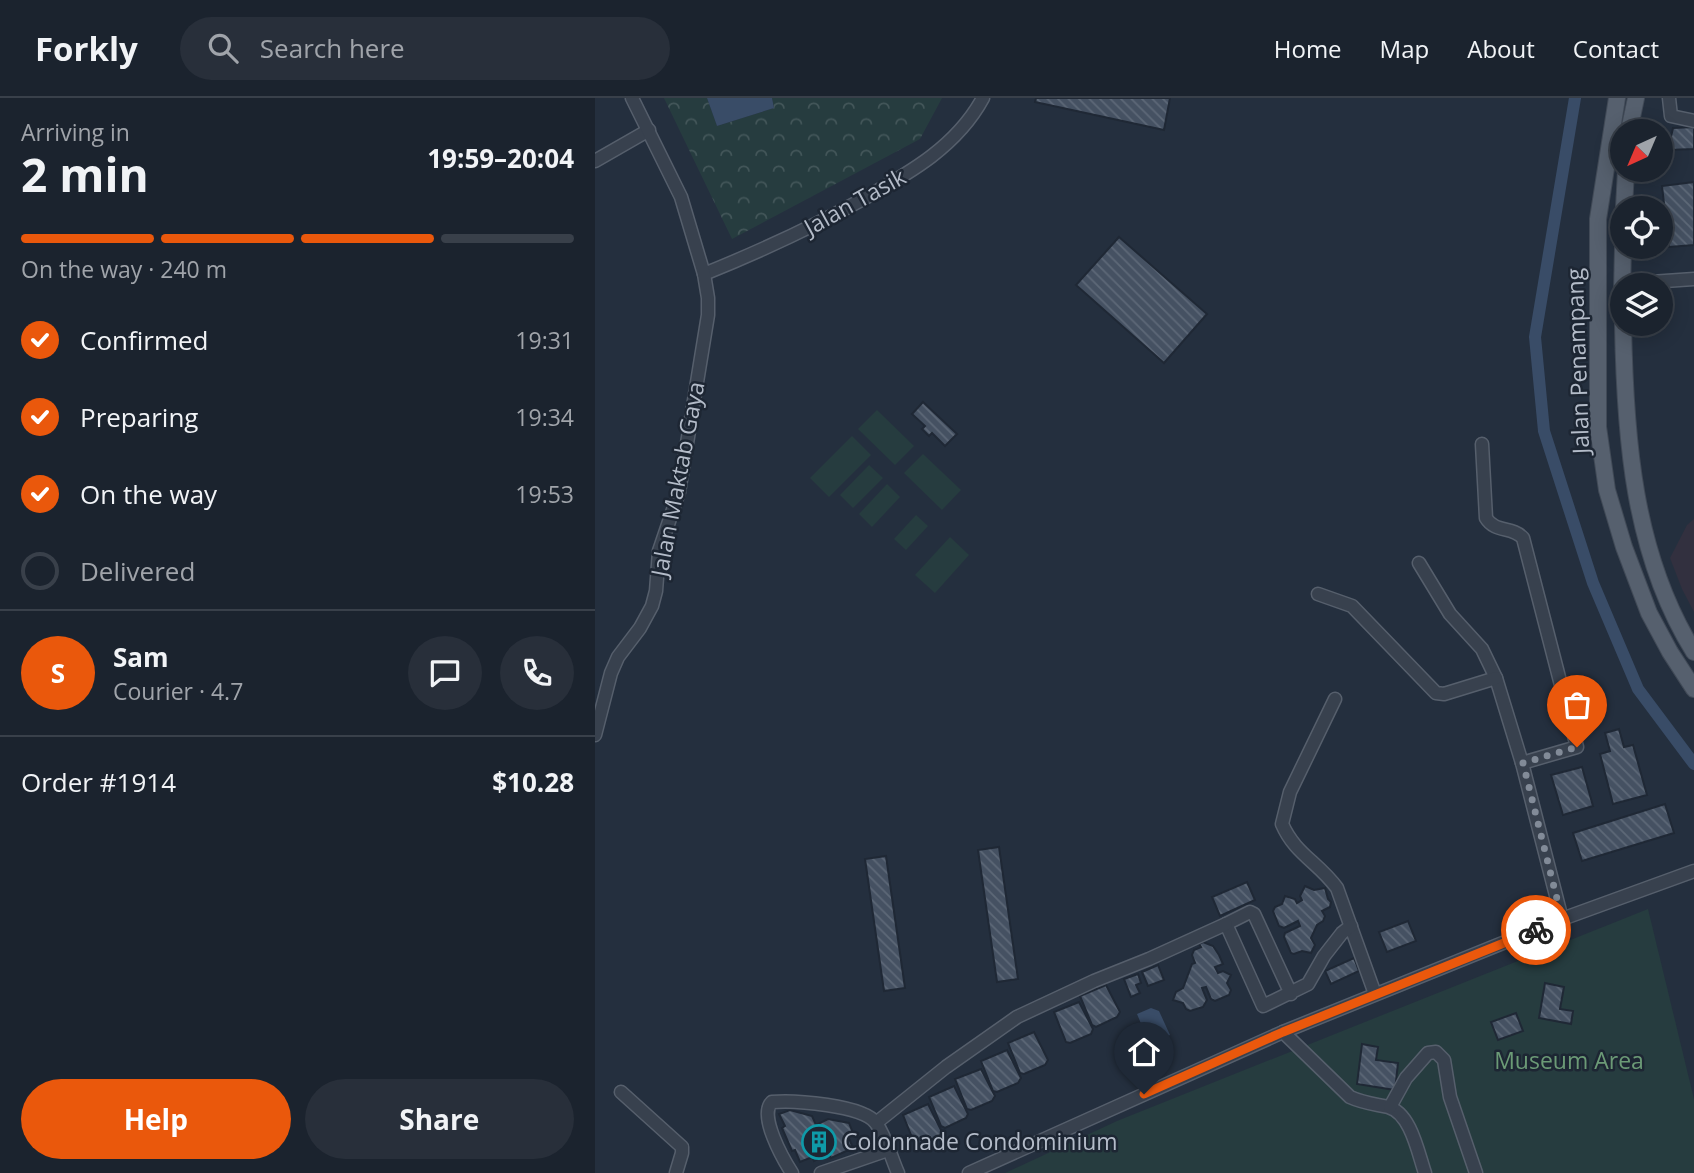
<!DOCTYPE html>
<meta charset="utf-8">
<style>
:root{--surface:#1b232e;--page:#282f3a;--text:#f1f3f6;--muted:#a0a4aa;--line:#39404a;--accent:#ea580c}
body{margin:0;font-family:"Open Sans",sans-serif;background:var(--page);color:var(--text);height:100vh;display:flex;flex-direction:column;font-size:26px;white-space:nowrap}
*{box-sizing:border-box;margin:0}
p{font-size:23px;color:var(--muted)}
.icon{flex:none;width:38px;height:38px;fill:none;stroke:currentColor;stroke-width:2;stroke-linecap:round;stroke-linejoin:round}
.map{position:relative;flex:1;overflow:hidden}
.side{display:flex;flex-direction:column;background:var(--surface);width:595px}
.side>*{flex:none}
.needle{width:46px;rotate:224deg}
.buttons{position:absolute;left:1015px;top:21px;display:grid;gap:14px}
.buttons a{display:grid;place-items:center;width:63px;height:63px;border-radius:50%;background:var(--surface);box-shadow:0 4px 18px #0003,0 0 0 2px var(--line);font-size:35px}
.pin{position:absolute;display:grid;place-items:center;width:60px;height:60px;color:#fff;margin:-72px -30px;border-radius:50% 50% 50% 0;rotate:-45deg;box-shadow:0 0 7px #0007}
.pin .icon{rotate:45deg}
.courier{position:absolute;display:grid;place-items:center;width:70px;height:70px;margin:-35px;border:5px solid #ea580c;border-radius:50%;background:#fff;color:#222;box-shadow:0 2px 9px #0007}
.headline em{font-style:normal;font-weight:700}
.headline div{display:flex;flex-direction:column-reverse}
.headline{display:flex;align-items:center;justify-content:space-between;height:119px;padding:0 21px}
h1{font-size:46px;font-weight:700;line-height:52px}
.bar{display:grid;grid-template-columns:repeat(4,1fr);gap:10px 7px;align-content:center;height:84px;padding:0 21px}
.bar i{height:9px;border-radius:5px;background:var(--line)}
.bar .selected{background:var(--accent)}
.bar p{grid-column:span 4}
.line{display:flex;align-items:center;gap:18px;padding:0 21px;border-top:2px solid var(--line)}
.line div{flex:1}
.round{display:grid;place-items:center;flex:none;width:74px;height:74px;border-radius:37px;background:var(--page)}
ol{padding:0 21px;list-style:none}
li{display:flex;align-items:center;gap:21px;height:77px}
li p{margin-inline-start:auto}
li .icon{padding:7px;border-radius:50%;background:var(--accent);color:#fff;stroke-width:4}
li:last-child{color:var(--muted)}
li i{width:38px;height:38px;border:4px solid var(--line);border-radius:50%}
.action{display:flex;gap:14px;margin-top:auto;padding:14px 21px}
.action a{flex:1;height:80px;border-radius:42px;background:var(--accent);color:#fff;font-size:28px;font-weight:700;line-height:80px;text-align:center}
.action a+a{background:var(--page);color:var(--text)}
header{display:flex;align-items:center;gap:42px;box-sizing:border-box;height:98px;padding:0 35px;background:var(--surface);border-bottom:2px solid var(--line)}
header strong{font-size:33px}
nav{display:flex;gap:38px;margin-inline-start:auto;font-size:24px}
.search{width:490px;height:63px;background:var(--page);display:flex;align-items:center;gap:18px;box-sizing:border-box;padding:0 24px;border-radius:38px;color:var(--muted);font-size:26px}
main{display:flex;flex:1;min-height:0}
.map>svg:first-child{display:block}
</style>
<header>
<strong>Forkly</strong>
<div class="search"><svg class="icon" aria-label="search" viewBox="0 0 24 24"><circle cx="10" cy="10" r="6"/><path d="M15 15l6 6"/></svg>Search here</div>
<nav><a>Home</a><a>Map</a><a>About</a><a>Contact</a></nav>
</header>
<main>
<section class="side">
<div class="headline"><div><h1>2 min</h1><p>Arriving in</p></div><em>19:59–20:04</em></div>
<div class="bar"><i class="selected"></i><i class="selected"></i><i class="selected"></i><i></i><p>On the way · 240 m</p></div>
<ol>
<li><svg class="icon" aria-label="check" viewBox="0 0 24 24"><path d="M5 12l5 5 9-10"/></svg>Confirmed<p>19:31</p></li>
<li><svg class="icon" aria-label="check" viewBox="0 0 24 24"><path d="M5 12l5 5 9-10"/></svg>Preparing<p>19:34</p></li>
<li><svg class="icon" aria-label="check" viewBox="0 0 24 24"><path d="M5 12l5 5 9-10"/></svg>On the way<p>19:53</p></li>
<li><i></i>Delivered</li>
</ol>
<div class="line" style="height:126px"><b class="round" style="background:var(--accent);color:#fff">S</b><div><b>Sam</b><p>Courier · 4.7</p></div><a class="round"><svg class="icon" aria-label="chat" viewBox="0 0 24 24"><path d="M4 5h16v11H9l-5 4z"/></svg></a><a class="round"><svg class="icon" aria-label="phone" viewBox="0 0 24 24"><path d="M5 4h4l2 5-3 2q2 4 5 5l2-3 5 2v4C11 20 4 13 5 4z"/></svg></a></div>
<div class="line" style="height:91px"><div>Order #1914</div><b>$10.28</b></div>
<div class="action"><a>Help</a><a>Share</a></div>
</section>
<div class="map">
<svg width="1099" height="1075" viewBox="0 0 1099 1075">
<defs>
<pattern id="forest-crowns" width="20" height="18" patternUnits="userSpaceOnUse" patternTransform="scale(1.75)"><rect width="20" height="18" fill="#263c3f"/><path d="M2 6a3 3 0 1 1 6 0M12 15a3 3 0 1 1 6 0" fill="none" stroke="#435659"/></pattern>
<pattern id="building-back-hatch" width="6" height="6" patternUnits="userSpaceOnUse" patternTransform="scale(1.75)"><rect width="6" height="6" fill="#455162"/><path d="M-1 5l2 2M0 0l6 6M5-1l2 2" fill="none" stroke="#5d6877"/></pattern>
</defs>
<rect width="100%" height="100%" fill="#242f3e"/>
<!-- medical -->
<polygon fill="#32303f" points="1099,421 1099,514 1087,491 1075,460 1092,427"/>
<!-- forest -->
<polygon fill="url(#forest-crowns)" points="69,0 112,0 122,28 179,10 177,0 347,0 325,41 137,141"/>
<!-- green -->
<g fill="#263c3f">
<polygon points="282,312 319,348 300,367 263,331"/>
<polygon points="257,338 276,357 234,399 215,380"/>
<polygon points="328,356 366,392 347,412 309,375"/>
<polygon points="274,367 288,380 258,410 245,397"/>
<polygon points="292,386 305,399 277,429 264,416"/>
<polygon points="321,417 333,428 311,452 299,441"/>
<polygon points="355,439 374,457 340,495 320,477"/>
<polygon points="1053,811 1099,1001 1099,1075 410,1075 522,1023"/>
</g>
<!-- water -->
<g fill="#394c67">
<polygon points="112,0 177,0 179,10 122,28"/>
<polygon points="556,910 564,913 575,937 563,943 552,940 542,916"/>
</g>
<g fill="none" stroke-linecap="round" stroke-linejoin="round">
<!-- canal -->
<polyline stroke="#394c67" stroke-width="12" points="980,0 940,239 949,333 998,485 1043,591 1099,666"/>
</g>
<!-- building -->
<g fill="url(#building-back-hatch)" stroke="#1f2835" stroke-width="2">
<polygon points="441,0 575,0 569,32 440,4"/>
<polygon points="1099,29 1099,51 1073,52 1078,30"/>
<polygon points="1099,84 1099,147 1074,149 1067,88"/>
<polygon points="524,139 612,216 569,265 481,187"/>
<polygon points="328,304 362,336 350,348 337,335 334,338 327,331 330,328 317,316"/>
<polygon points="1024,631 1029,649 1038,647 1052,697 1018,706 1005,656 1015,653 1010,635"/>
<polygon points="987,669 998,708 968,717 956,677"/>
<polygon points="1070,706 1079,735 987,763 978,735"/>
<polygon points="404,749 423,881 402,884 383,752"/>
<polygon points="291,758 310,890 289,893 270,761"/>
<polygon points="652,784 660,802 625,818 617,799"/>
<polygon points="710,788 719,792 730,790 733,801 736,804 735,809 727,813 730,818 728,823 722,827 716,840 720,847 716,855 707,853 699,856 696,855 689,839 690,835 705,828 703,823 689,830 684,828 678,813 680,809 687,806 690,798 700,801 702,805 707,802 705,798"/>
<polygon points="813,823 821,843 792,854 784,834"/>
<polygon points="608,844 618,848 624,857 628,866 620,869 623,875 628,873 636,877 632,885 636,892 634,897 620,903 616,901 611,889 607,890 612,902 608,909 595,913 591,911 588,905 578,902 581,894 588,890 597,866 600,865 597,857 599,852 606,849 604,846"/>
<polygon points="759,860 764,873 736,886 730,873"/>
<polygon points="563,867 569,882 553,888 547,874"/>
<polygon points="543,876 546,885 541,887 545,895 536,899 529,881"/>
<polygon points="950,885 969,889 965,911 978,913 976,926 944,920"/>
<polygon points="511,887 525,914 522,919 501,929 497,927 485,898"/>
<polygon points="484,904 498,931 496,936 475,945 471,944 459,914"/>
<polygon points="921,915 928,933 903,942 896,924"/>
<polygon points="439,934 453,962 450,967 429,976 425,975 413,945"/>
<polygon points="767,946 783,949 781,962 803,965 800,992 762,986"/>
<polygon points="412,952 426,980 423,985 402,994 398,993 386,963"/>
<polygon points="386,971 400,998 397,1003 376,1012 372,1011 360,981"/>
<polygon points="359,988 373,1016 371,1020 350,1030 346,1028 334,999"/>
<polygon points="333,1006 347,1034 345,1038 324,1048 320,1047 308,1017"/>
<polygon points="195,1012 217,1018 221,1027 233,1021 254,1025 258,1035 253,1038 258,1050 236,1060 233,1056 219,1063 217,1059 205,1064 200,1052 197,1053 187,1030 190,1028 184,1016"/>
</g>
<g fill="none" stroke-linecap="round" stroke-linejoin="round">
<!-- minor casing -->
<g stroke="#565f6c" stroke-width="15">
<g id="minor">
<polyline points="1074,0 1076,18 1099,23"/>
<polyline points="0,63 54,32"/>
<path d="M109,176C166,153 216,130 270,100C316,74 362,48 388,0"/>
<polyline points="1027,186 1099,181"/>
<path d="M887,346L891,420C900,435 917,428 928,440L982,649L927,665"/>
<polyline points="824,465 855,516 887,551 901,580 927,665 967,821"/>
<polyline points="723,496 757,508 841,595 849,596 901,580"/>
<path d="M740,601L695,694L687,726C700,756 723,764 742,790L780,896"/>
<polyline points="0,637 16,575 23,559 45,530 57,508 61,493 64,453 84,394 113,217 113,200 109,176 86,99 37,0"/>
<polyline points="696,896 659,816 655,814 631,826 668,908 713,886 729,858 747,835 756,828"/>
<path d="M688,934L755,999C768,1005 779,1006 793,1009C816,1015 823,1055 830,1075"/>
<polyline points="26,994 87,1049 87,1055 81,1075"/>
<polyline points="795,1009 811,980 833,955 841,954 849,962 855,999 881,1075"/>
<polyline points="281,1025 351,969 422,919 499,883 554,861 631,826"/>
<path d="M197,1075C188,1061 163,1017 177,1004C198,1002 268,1007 281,1025C291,1039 296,1059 303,1075"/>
<polyline points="226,1075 293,1052"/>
<polyline points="374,1075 688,934 967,821 1099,773"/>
</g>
</g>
<!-- major casing -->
<g stroke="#414a57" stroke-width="18">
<g id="major">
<polyline points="1022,0 1003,121 1003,329 1012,392 1029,449 1054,515 1075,554 1099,591"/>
<polyline points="1034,33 1041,0"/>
<polyline points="1029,110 1031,72"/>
<polyline points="1027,195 1028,149"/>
<path d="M1028,226C1030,339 1038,456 1099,554"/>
</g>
</g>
<!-- minor -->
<use href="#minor" stroke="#38414e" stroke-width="12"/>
<!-- major -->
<use href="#major" stroke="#56606e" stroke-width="16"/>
</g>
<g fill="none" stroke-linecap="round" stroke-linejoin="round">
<!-- done -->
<polyline stroke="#828b98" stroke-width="7" stroke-dasharray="0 12.6" points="941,832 967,821 928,665 982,649"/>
<!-- route -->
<polyline stroke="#ea580c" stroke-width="9" points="549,996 688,934 941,832"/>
</g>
<!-- icons -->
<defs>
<g id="building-ring" transform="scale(1.75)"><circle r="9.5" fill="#1d2633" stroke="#0f9aa8" stroke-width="1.5"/><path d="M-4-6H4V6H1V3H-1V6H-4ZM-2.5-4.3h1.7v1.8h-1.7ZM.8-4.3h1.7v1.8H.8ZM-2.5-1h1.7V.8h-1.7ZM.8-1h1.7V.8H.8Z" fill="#0f9aa8"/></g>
</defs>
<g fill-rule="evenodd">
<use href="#building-ring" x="224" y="1044"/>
</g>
<g text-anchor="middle" stroke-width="5" stroke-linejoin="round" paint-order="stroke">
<!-- street labels -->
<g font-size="23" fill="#b4bcc9" stroke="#1d2633">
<text transform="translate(260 104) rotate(-29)" y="8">Jalan Tasik</text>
<text transform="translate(983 263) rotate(-92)" y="8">Jalan Penampang</text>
<text transform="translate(83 381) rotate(-79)" y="8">Jalan Maktab Gaya</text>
</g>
<!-- park labels -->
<g font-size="23" fill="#6b9a76" stroke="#1d2633">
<text x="974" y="971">Museum Area</text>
</g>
<!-- poi labels -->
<g font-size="23" fill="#b4bcc9" stroke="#1d2633" text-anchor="start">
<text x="248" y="1052">Colonnade Condominium</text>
</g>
</g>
</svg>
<div class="buttons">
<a><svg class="needle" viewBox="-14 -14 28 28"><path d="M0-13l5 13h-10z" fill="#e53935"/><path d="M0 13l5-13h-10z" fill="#a0a4aa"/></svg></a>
<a><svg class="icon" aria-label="locate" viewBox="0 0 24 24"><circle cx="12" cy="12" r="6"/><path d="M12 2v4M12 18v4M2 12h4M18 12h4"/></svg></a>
<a><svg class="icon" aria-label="layers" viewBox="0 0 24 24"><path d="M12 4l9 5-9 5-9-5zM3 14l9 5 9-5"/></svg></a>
</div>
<div class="pin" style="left:982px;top:649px;background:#ea580c"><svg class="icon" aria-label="bag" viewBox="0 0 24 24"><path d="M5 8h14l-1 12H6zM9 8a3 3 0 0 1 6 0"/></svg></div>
<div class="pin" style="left:549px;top:996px;background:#1f2937"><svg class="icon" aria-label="home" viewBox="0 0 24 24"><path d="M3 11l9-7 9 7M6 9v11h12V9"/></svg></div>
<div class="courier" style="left:941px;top:832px"><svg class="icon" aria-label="bike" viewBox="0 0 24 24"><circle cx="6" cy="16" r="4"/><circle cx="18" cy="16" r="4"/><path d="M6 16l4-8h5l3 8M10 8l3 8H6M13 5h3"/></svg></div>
</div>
</main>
